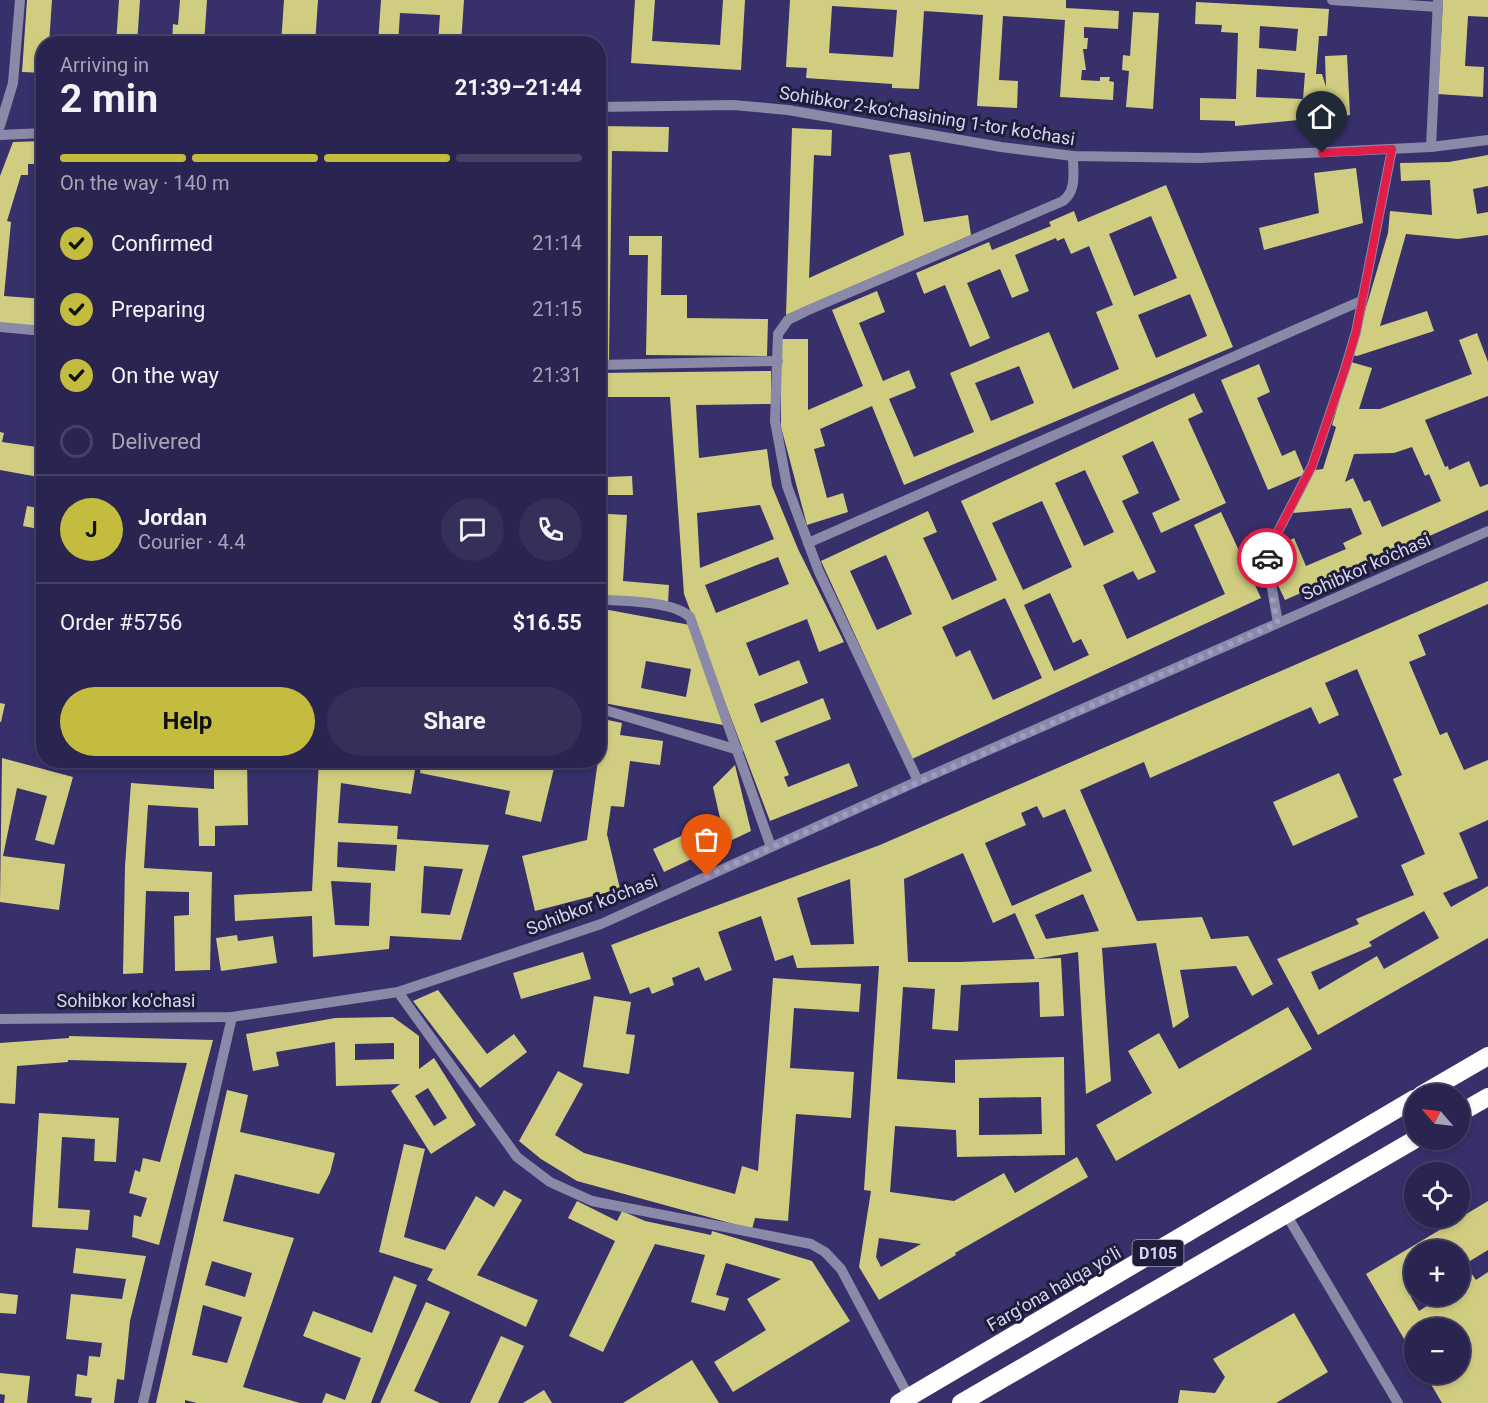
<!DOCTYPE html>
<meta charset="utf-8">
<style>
:root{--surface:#292450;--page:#35305a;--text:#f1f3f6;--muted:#a5a4b7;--line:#454167;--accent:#c4bc3e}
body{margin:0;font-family:Roboto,sans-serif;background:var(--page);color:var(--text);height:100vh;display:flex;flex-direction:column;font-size:22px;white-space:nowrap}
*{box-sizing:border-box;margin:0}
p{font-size:20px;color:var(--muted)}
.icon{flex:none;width:33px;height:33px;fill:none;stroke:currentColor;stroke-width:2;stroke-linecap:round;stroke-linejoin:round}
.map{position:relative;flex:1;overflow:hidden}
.details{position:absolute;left:36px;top:36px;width:570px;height:732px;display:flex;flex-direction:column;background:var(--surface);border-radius:24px;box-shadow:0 3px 9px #0003,0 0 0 2px var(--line)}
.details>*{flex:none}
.needle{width:39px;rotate:298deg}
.tools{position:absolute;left:1404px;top:1084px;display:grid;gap:12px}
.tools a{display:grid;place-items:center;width:66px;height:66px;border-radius:50%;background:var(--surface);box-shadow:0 3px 9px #0003,0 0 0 2px var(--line);font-size:30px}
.pin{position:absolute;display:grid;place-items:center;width:51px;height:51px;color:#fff;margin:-62px -26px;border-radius:50% 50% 50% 0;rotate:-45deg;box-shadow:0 0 6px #0007}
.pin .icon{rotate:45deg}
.courier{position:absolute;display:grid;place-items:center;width:60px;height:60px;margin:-30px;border:4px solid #e11d48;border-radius:50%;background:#fff;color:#222;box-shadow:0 2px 8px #0007}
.headline em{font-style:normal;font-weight:700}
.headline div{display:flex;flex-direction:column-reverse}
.headline{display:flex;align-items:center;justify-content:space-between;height:102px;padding:0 24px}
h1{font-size:39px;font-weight:700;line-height:45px}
.bar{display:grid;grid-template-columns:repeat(4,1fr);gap:9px 6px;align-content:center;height:72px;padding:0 24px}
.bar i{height:8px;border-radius:4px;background:var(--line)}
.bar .active{background:var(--accent)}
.bar p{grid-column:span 4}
.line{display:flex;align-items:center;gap:15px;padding:0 24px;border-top:2px solid var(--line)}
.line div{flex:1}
.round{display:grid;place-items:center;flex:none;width:63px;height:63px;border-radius:32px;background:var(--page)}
ol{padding:0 24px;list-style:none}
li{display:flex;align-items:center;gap:18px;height:66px}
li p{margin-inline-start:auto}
li .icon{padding:6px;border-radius:50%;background:var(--accent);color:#111;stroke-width:4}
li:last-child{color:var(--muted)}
li i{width:33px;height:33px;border:3px solid var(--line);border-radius:50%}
.button{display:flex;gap:12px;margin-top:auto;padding:12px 24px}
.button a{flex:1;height:69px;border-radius:36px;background:var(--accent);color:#111;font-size:24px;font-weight:700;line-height:69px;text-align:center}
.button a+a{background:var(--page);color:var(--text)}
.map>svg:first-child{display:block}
</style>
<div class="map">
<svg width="1488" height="1403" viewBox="0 0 1488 1403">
<rect width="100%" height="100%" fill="#37306b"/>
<!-- building -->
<g fill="#d1cd80" fill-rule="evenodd">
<polygon points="27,0 52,0 49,44 44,44 44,73 22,72"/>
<polygon points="119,0 140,0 137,44 116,44"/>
<polygon points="180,0 207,0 204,44 172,44 173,24 178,25"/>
<polygon points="284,0 318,0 315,44 281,44"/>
<polygon points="381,0 464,0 461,44 438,44 440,15 400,13 398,44 378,44"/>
<polygon points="635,0 655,0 652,41 720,45 723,0 745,0 741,70 631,63"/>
<path d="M790,0H1066V8L1119,11L1118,29L1084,27V38H1088L1087,49H1083L1086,70H1082L1081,80L1100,81V77H1110L1109,81L1114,82L1113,100L1060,97L1065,20L1003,16L999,80L1018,81L1017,108L977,106L983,15L924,11L919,89L892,88V84L806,78L807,68L786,67ZM832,6L897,10L893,57L829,53Z"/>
<polygon points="1443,0 1488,0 1488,17 1468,16 1465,66 1484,67 1483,97 1438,94"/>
<path d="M1196,2L1329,9L1327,36H1319L1316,74H1322L1326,87L1325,56L1347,55L1350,115L1235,126V121L1200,120V98L1236,99L1238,33L1221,32L1222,25L1195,24ZM1260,26L1298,29L1296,51L1259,48ZM1257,69L1305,73L1303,99L1256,97Z"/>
<polygon points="1133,12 1159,13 1153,109 1126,107 1129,71 1122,70 1123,55 1130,56"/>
<polygon points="598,126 669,127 668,152 612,151 609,360 598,360"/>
<polygon points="792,128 832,130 831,156 814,155 809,278 904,235 889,155 910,152 924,222 968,215 971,235 786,315"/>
<polygon points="44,141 44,164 28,164 28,175 21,175 7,221 11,222 4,296 44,299 44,327 0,324 0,176 13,142"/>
<polygon points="1488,155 1488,186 1473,189 1477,214 1488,212 1488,235 1458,239 1406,234 1380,326 1427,311 1434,331 1357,356 1352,355 1388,233 1390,211 1432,215 1430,180 1401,181 1400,163 1449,162"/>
<polygon points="1356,168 1363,223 1264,250 1259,228 1319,213 1314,173"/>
<path d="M1166,185L1233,347L904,485L872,406L820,429L825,446L814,449L827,498L843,493L848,512L807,525L781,427V339H808V410L863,386L832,310L877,291L885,312L859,323L883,381L909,370L916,388L889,399L914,457L974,432L950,373L1049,332L1073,389L1119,369L1096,312L1113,305L1089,246L1071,254L1064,238L1057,241L1056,238L1015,255L1029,291L1012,298L1000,269L967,283L990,338L970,347L945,285L924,294L916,273L989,242L992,250L1051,226L1049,222L1074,211L1078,222ZM1151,216L1177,278L1134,296L1109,234ZM1190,294L1207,336L1156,358L1138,315ZM1019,366L1034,403L991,421L975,383Z"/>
<polygon points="629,236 662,236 661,295 687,295 687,318 768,319 767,356 646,355 648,255 629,255"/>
<path d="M1477,333L1488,362V396L1425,420L1445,467L1448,466L1449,470L1469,461L1480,487L1488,484V510L1285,600L1275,579L1284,543L1294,538L1306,566L1346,549L1343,543L1362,534L1351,508L1293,513L1315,470L1323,469L1336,427L1332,425L1351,362L1372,368L1359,409H1380L1472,374L1459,340ZM1412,447L1425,476L1429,474L1441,501L1382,527L1370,500L1364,502L1353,478L1345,482L1354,454L1394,453Z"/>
<polygon points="1259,364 1270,392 1257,398 1282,456 1295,450 1305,474 1268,490 1221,380"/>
<path d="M771,371V404L696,405L699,458L767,449L772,486L798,549L844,642L819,652L807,619L746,643L759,676L799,660L808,683L754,704L761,723L823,698L831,719L775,741L789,775L784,777L788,787L849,763L858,786L770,821L684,594L670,397H607V477L632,476L633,495H608V514L627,515L623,581L669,585L668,603L598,597V547H606L607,516H598V373ZM760,505L774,539L700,568L697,513ZM778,557L789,584L716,613L705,585Z"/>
<path d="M1194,393L1203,412L1188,419L1226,503L1161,533L1152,513L1180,500L1153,441L1122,456L1139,493L1122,501L1156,572L1138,580L1133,571L1103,585L1127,639L1225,594L1194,525L1221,512L1261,598L912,759L821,561L928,511L937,532L923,538L952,600L997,580L961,501ZM1085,470L1114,532L1084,546L1055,483ZM1042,501L1072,567L1023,590L992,523ZM886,555L912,614L877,630L850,571ZM1050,593L1073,643L1081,639L1089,655L1054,671L1024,605ZM1005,598L1042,678L993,700L970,650L956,657L942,627Z"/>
<polygon points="0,432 4,433 2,442 44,448 44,478 0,470"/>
<polygon points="27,506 44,509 44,530 23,526"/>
<path d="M1488,581V604L1418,635L1426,655L1409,662L1440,735L1447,732L1464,770L1488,760V820L1459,833L1478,878L1443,893L1451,907L1488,886V938L1318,1035L1277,959L1359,924L1356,919L1414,895L1401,865L1425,854L1393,779L1402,775L1357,669L1325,683L1339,715L1319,724L1311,707L1150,778L1144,762L1080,790L1137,921L1202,917L1211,939L1248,936L1273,984L1252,996L1236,966L1180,970L1189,1017L1173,1028L1156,943L1102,948L1111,1081L1086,1094L1078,952L1035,959L1015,913L993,923L963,853L904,879L908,962H960L1035,959L1061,958L1064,1016L1040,1017L1039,982L961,985L958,1031L932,1029L935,989L903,987L897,1079L955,1083V1060L1064,1057L1065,1155L957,1157L956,1130L895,1126L890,1192L954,1201L1004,1173L1015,1193L1077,1157L1088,1177L955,1253L956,1255L879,1300L859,1267L871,1191L864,1190L879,966L797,968L793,955L775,961L761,916L718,932L732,970L705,981L699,967L672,978L674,985L652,994L649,987L630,994L611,945L880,845ZM1037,806L1043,818L1065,809L1092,871L1012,906L985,843L1026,825L1021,813ZM850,879L854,944L811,945L797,898ZM1083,894L1099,931L1046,939L1035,915ZM1424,911L1439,938L1384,969L1377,956L1319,990L1311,972L1372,946L1369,942ZM1041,1097L1042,1134L979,1135V1098ZM879,1238L921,1244L881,1267L876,1257Z"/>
<path d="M598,608L690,625L723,725L598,702V684L607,639L598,638ZM646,661L691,669L686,697L641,688Z"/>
<polygon points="0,703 5,704 1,722 0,722"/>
<polygon points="598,718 622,723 620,735 663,741 660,765 630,761 624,807 611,806 607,834 620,889 535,911 522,856 587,840 598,760"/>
<polygon points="2,758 73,777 54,845 35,840 47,796 17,788 3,856 65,864 59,910 0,902"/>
<polygon points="214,760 247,760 248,825 215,826 215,846 199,846 198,808 148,805 144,868 212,872 210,970 175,971 174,916 189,915 189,892 146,891 143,973 123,974 125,866 131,783 214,789"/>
<path d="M319,760H357L415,770L411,794L341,783L338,823L398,826L397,839L489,845L461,940L390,936L389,949L313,957L312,916L235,921L234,895L312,891ZM338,842L397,845L395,871L337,867ZM424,866L463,869L450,915L421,913ZM331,881L371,883L369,926L335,925Z"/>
<polygon points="422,760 476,760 496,764 497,760 556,760 541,822 505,814 510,791 420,773"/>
<polygon points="735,765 751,831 664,872 653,849 720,818 713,787"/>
<polygon points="1339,773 1358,817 1293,846 1273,802"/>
<polygon points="237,935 238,941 273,936 277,963 221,971 216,938"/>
<polygon points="583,952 591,979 521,999 513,973"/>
<polygon points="773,978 861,984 859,1012 794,1008 790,1068 854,1072 851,1118 796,1114 788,1221 755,1218 752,1229 577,1181 541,1159 519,1141 558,1071 583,1084 555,1135 584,1153 735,1194 742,1166 758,1171"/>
<polygon points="438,990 487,1054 514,1034 527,1052 480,1088 413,1001"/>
<polygon points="594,996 631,1002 626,1034 635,1035 629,1074 583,1067"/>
<polygon points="1288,1007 1312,1049 1116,1161 1096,1125 1152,1093 1128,1051 1159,1033 1179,1069"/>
<path d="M393,1017L419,1036V1069L434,1058L476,1125L431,1154L391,1091L400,1084L336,1086L335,1042L276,1052L279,1066L253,1071L246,1034L335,1018ZM394,1043V1059L355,1060V1044ZM428,1088L447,1118L434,1126L415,1096Z"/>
<polygon points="69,1036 213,1040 159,1245 132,1237 134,1215 141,1217 147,1198 129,1193 135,1170 140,1172 143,1158 160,1162 187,1063 68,1060 68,1062 17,1066 15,1104 0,1103 0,1043 69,1038"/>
<path d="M227,1090L248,1095L240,1132L335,1153L330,1173L319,1194L235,1174L223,1221L294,1238L243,1387L300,1403H197L185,1400V1403H156ZM212,1261L252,1273L245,1297L205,1285ZM203,1305L242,1317L227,1363L192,1355Z"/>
<polygon points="39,1113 119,1118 116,1162 94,1161 95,1139 62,1137 58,1208 90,1210 88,1230 32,1227"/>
<polygon points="404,1144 425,1149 404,1237 445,1250 476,1196 494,1207 504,1190 522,1200 477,1275 538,1300 526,1327 427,1280 433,1269 379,1252"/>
<polygon points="577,1201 617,1221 622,1211 645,1221 711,1235 712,1231 812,1261 850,1321 733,1392 714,1362 766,1330 747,1299 781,1279 726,1263 716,1295 729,1298 725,1311 691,1302 705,1255 655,1244 603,1352 569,1336 615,1241 568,1218"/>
<path d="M1488,1201V1250L1465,1264L1476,1280L1488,1272V1403H1442L1425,1374H1460V1329H1414V1356L1366,1274ZM1414,1251H1460V1296H1443L1419,1311L1411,1297L1414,1294Z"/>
<polygon points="76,1248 146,1256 130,1321 124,1380 117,1379 114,1403 91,1403 92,1398 75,1396 77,1374 87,1376 89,1356 100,1357 102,1343 66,1339 71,1294 122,1299 126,1279 73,1273"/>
<polygon points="394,1276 417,1285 371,1403 322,1403 326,1393 345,1400 361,1358 303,1336 313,1311 372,1333"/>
<polygon points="0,1293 18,1295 16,1314 0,1313"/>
<polygon points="426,1302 450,1312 414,1391 440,1403 380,1403"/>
<polygon points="1294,1313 1328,1372 1276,1403 1178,1403 1180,1390 1215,1393 1225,1377 1213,1359"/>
<polygon points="501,1336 524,1346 498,1403 470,1403"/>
<polygon points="692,1360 719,1403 623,1403"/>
<polygon points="0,1373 30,1376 27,1403 4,1403 5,1395 0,1394"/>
<polygon points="544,1390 552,1403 523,1403"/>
</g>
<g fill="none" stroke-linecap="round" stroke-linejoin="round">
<!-- minor -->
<g stroke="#8a89a7" stroke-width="10">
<polyline points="1332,0 1438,7"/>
<polyline points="1438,0 1431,147 1488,140"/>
<polyline points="598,107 733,105 788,110 1001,147 1073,156 1200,158 1431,147"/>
<polyline points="0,126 13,83 20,0"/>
<polyline points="0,135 44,133"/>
<polyline points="0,327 44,331"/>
<polyline points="598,365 778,361"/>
<polyline points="808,543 1361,301"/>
<path d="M598,599C624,602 672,600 690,617L771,847"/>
<polyline points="1278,623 1267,560 1272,543 1312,466 1345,369 1356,332 1392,149"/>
<polyline points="598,708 738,750"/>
<path d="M918,781L819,572L787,486L775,421L778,334L788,320L806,311L1063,201C1077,190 1073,173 1073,156"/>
<polyline points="398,992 517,1157 550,1182 592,1201 811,1244 825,1252 841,1269 909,1397"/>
<polyline points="0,1019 232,1017 398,992 601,924 918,781 1488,531"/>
<polyline points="1286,1214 1398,1403"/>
<polyline points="143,1403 232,1017"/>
</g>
<!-- highway -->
<g stroke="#fefefe" stroke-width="18">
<polyline points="1421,1095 1488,1056"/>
<polyline points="1460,1113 1488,1097"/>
<polyline points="899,1403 1414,1099"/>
<polyline points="961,1403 1414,1140"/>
</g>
</g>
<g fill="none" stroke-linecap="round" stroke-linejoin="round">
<!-- done -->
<polyline stroke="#9e9bc7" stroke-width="6" stroke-dasharray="0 10.8" points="707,876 1278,623 1271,593 1267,558"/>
<!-- route -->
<polyline stroke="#e11d48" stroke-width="8" points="1267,558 1272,543 1312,466 1345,369 1356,332 1392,149 1322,153"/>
</g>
<g text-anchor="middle" stroke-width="6" stroke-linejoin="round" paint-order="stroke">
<!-- shield labels -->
<rect fill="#201d38" stroke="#9f9ebf" stroke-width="1.5" x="1132.5" y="1240" width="51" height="26" rx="4.5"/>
<g font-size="16" font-weight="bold" fill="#d5d5f9">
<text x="1158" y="1259">D105</text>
</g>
<!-- street labels -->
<g font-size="18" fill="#d5d5f9" stroke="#201d38">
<text transform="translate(927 116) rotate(9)" y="6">Sohibkor 2-ko‘chasining 1-tor ko‘chasi</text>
<text transform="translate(1366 567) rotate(-24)" y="6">Sohibkor ko'chasi</text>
<text transform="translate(592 905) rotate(-21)" y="6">Sohibkor ko'chasi</text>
<text x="126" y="1007">Sohibkor ko'chasi</text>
<text transform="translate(1054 1289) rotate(-30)" y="6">Farg‘ona halqa yo‘li</text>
</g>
</g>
</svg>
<div class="tools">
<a><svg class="needle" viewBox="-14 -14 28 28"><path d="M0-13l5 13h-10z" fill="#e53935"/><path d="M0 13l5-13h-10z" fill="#a5a4b7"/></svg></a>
<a><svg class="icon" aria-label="locate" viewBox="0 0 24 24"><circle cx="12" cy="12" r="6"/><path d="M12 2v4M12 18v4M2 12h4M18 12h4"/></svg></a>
<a>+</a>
<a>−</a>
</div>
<div class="pin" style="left:707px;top:876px;background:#ea580c"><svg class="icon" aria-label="bag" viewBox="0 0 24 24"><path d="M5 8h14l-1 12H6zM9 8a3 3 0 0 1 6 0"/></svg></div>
<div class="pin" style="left:1322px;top:153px;background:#1f2937"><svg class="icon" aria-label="home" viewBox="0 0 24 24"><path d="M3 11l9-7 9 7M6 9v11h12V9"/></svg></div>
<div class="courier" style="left:1267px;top:558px"><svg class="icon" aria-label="car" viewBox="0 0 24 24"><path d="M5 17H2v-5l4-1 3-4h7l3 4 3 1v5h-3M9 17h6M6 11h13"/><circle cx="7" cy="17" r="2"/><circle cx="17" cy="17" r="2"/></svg></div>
<section class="details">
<div class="headline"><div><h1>2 min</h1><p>Arriving in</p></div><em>21:39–21:44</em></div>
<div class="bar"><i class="active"></i><i class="active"></i><i class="active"></i><i></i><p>On the way · 140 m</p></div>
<ol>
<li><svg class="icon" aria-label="check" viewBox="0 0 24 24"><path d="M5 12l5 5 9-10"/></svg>Confirmed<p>21:14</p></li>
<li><svg class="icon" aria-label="check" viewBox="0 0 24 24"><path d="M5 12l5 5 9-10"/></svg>Preparing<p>21:15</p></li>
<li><svg class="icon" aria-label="check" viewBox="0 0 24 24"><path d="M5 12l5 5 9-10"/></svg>On the way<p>21:31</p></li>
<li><i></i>Delivered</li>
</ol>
<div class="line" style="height:108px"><b class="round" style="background:var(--accent);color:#111">J</b><div><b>Jordan</b><p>Courier · 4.4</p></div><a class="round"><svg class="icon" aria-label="chat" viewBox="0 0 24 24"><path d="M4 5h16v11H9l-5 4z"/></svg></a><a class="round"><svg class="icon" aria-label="phone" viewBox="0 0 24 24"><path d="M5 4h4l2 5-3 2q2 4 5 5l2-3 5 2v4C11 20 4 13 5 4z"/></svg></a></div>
<div class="line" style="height:78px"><div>Order #5756</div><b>$16.55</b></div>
<div class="button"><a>Help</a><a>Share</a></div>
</section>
</div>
